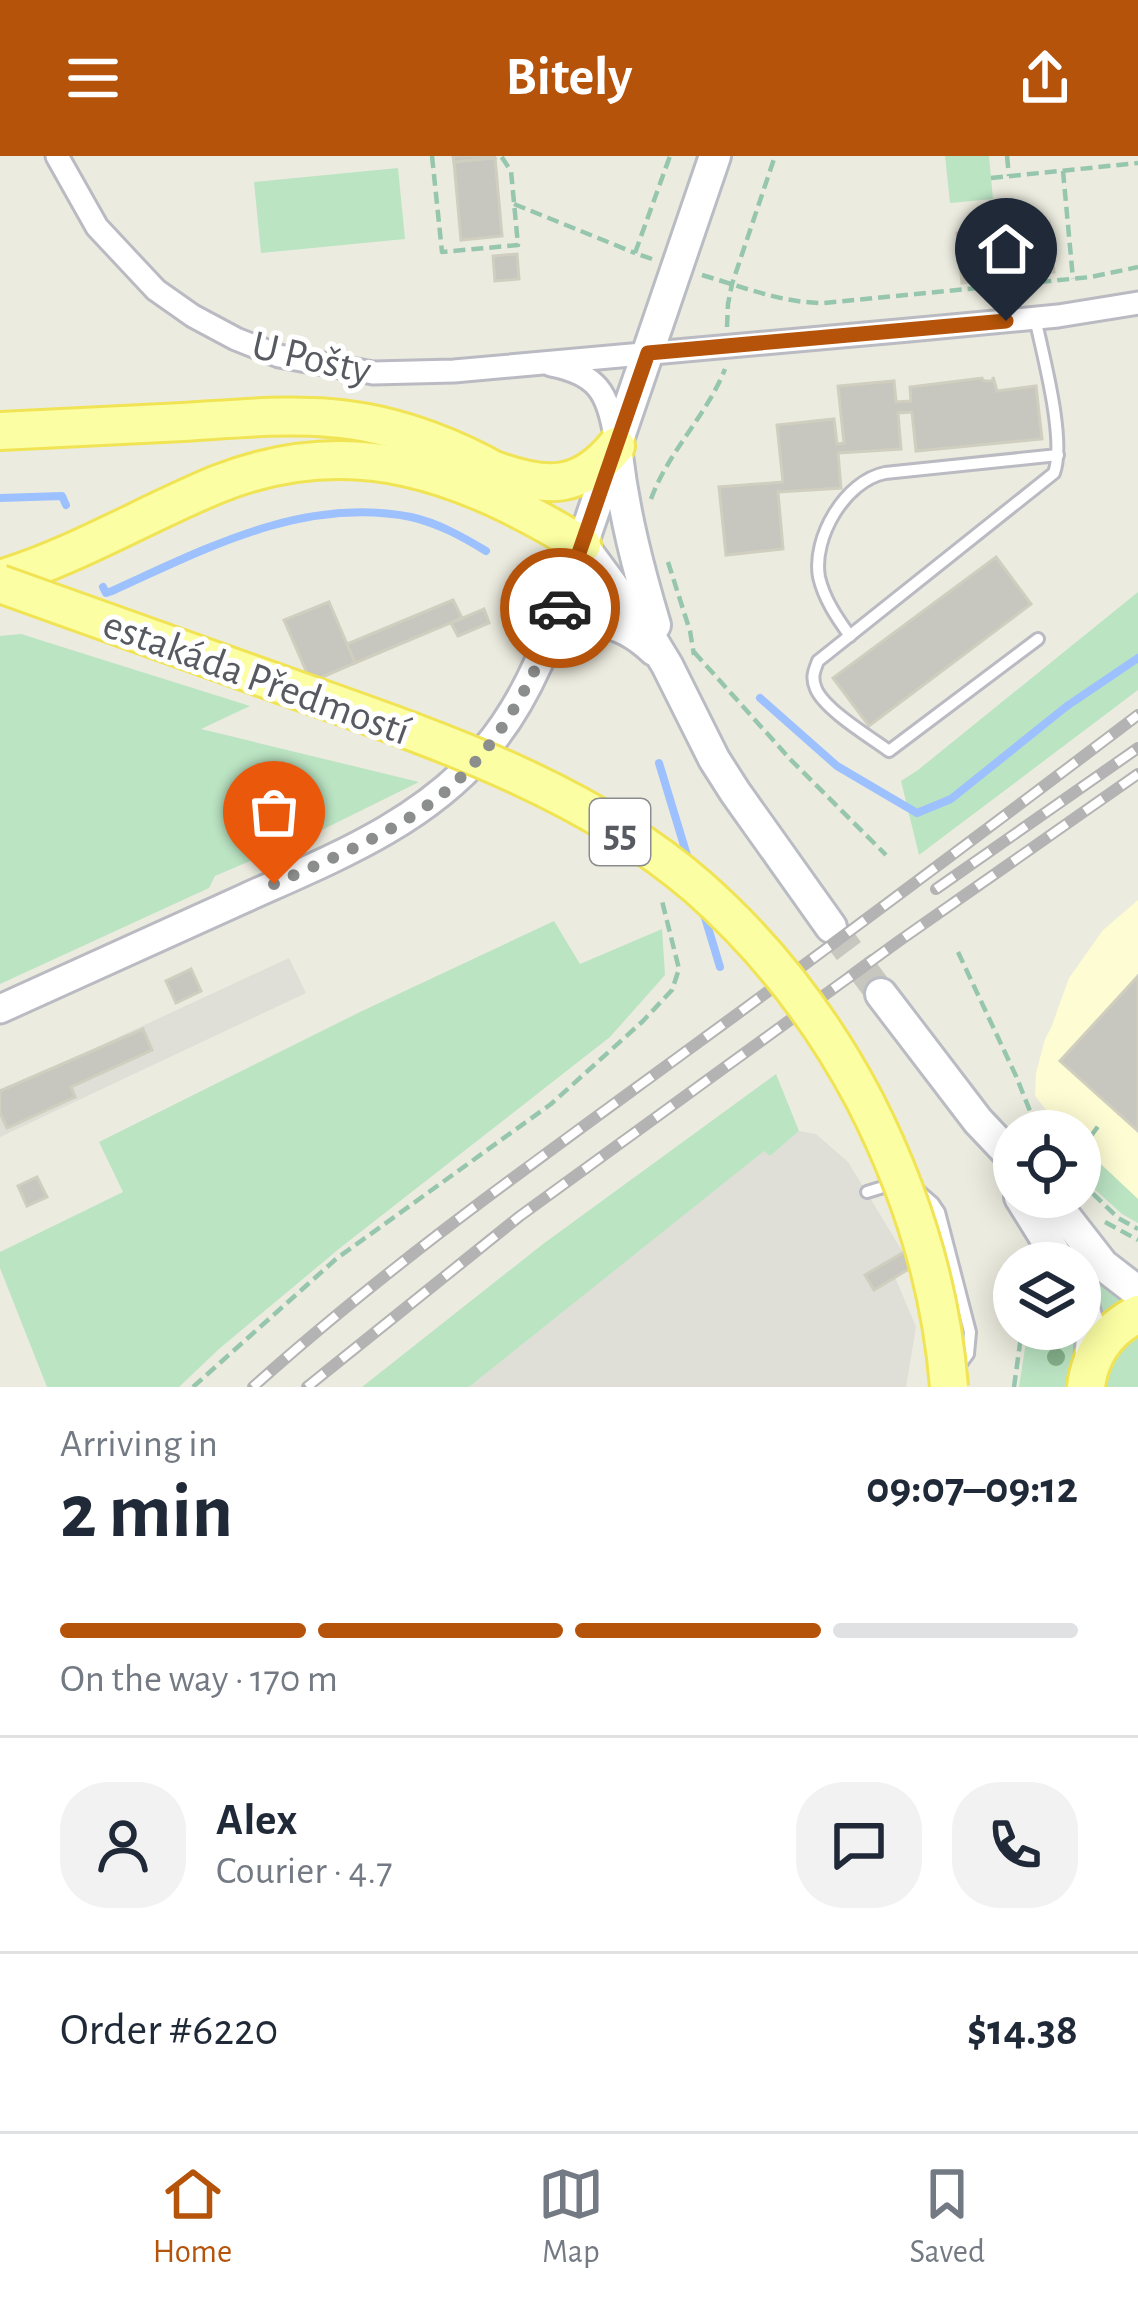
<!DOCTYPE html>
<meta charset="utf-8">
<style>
:root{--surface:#fff;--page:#f2f2f3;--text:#1f2937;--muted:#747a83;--line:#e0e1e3;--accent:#b45309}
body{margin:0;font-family:"Alegreya Sans",sans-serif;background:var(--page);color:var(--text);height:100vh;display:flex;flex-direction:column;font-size:45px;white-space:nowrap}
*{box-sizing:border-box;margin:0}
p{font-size:39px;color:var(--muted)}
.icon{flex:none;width:66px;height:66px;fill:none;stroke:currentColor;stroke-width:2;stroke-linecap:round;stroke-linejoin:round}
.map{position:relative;height:1231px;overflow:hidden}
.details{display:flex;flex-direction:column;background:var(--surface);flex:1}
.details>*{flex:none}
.controls{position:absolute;left:993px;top:954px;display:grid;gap:24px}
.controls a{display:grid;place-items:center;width:108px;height:108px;border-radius:50%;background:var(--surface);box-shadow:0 6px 30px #0003;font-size:60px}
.pin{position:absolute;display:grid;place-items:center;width:102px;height:102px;color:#fff;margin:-123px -51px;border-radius:50% 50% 50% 0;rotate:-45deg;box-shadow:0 0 12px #0007}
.pin .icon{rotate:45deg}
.courier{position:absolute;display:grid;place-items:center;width:120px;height:120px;margin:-60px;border:9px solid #b45309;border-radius:50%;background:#fff;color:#222;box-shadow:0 3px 15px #0007}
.summary em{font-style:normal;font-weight:700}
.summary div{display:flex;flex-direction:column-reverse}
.summary{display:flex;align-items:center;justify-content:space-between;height:204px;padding:0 60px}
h1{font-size:78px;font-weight:700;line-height:90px}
.bar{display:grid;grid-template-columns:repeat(4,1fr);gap:18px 12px;align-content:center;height:144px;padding:0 60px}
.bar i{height:15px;border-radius:9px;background:var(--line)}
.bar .selected{background:var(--accent)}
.bar p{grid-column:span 4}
.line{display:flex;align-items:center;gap:30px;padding:0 60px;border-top:3px solid var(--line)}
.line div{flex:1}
.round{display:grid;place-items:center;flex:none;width:126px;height:126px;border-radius:48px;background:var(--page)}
header{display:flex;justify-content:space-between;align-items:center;height:156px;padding:0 60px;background:var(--accent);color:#fff;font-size:54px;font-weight:700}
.tabs{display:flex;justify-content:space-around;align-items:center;height:168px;border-top:3px solid var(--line);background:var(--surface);font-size:33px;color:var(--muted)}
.tabs a{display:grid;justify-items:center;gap:6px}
.tabs .selected{color:var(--accent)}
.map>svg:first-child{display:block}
</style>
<header><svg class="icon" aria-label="menu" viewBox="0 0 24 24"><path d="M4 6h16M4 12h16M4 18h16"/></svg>Bitely<svg class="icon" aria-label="share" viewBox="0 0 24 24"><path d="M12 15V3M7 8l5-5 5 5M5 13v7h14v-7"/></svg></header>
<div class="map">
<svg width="1138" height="1231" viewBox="0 0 1138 1231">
<rect width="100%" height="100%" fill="#ecebdf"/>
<!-- commercial -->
<polygon fill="#fdfcd3" points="1138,744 1138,1048 1080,996 1080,975 1063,975 1035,940 1036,917 1045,883 1051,872 1069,822 1103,774"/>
<!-- industrial -->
<g fill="#dfded7">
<polygon points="289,802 306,837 0,981 0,936"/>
<polygon points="799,975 816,978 848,1006 912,1111 895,1121 916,1171 906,1231 469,1231 765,994 770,1000"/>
</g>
<!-- green -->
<g fill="#bbe4c3">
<polygon points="945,0 989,0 993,43 950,47"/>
<polygon points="398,12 405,83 261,97 254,26"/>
<polygon points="1138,436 1138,534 919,699 901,625 918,614"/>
<polygon points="21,478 250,550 201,573 419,626 263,703 250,705 215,720 209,732 0,828 0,480"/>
<polygon points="554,765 580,808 662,773 665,819 610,881 340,1092 219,1193 179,1231 47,1231 0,1112 0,1096 123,1036 99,986 362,855"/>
<polygon points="776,918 799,975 770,1000 764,995 469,1231 362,1231 543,1088"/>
<polygon points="1087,995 1138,1043 1138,1067 1122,1058 1080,1020 1080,1003"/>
<polygon points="1077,1094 1129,1145 1103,1165 1080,1114 1080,1107 1075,1107 1070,1099"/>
<polygon points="1028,1173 1079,1173 1080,1181 1069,1231 1019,1231"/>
<path d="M1138,1177V1231H1103C1106,1208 1119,1190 1138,1177Z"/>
</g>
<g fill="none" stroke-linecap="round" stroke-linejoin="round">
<!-- stream -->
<g stroke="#9dc0fe" stroke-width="8">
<polyline points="0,342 62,340 66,349"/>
<path d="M103,431L106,437L112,435C207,392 304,340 411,361C438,367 463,381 486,395"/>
<polyline points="760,542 837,610 917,657 951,643 1067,550 1138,502"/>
<polyline points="659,607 689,706"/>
<polyline points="703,755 720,811"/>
</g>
</g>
<!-- building -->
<g fill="#c8c7bf" stroke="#d0cebe" stroke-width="3">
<polygon points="453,0 494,0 495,2 454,6"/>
<polygon points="495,2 502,80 461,84 454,6"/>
<polygon points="1049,67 1054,116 962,127 957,77"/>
<polygon points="517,98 519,123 495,125 493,100"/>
<polygon points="993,221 997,235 1036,230 1042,283 916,295 912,256 898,257 901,293 838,297 841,332 778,336 783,393 726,399 719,331 783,326 777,269 834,263 837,288 844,287 838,230 894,225 896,246 911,245 910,231 982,222 984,225 993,225"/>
<polygon points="996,401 1031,448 869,570 833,522"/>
<polygon points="453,444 462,462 355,507 347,488"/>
<polygon points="329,446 355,507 311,526 284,464"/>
<polygon points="484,453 489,467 458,480 451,467"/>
<polygon points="191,813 201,835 176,847 166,825"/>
<polygon points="1138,820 1138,975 1060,905"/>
<polygon points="143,873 152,894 71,931 75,941 7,972 0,957 0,935"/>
<polygon points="37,1021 47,1041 27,1050 18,1030"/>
<polygon points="904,1096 912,1111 874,1134 865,1119"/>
</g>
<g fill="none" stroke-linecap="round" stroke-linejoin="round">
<!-- secondary-tunnel -->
<polyline stroke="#c7c7c0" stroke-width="30" stroke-dasharray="30 15" stroke-linecap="butt" points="831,771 881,838"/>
<!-- service casing -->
<g stroke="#babbc2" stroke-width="16">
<g id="service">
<path d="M1035,162C1043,199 1066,284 1054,317L818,505C814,515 811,522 816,533C825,554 870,581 889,595L1038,483"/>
<path d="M850,480C837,462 824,443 819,421C812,382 845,325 885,317L1058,299"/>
<polyline points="917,1033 933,1047 939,1056 970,1176 968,1198 957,1213"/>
<polyline points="867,1036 893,1028"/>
</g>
</g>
<!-- minor casing -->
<g stroke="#babbc2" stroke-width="27">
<g id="minor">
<polyline points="57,0 97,71 156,134 193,160 236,183 279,200 373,217 454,215 909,174 1058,160 1138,147"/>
<path d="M551,209C597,218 608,236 615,281"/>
</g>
</g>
<!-- tertiary casing -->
<g stroke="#babbc2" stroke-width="33">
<g id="tertiary">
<path d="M546,491C585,458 616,461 653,495"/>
<path d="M0,853C81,816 162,780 243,743C329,704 421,669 484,595C535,536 557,461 582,389"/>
</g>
</g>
<!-- secondary casing -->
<g stroke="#babcc4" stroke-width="36">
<g id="secondary">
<polyline points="715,0 582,389 650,481 667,509 714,603 735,636 831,771"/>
<path d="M617,299C624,358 638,412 655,469"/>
<polyline points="881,838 978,965 1014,1003"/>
<polyline points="1020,1041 1061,1107"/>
<polyline points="1050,1041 1103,1109 1138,1136"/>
<polyline points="1080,1140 1092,1180 1090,1208"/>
</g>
</g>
<!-- primary casing -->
<g stroke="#f0e354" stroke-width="42">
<g id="primary">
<path d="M0,275C61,272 122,269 183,266C232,263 281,258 330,262C396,267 464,294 519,329"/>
<path d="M497,315C547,333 581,333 616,290"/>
<path d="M0,423C76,400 145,358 218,328C354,274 465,318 582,389"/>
<path d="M1086,1231C1090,1197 1108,1173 1138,1158"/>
</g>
</g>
<!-- path -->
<g stroke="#96c6ae" stroke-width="4.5" stroke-dasharray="12 6" stroke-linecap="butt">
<polyline points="432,0 442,96 518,89 511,15 501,0"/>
<polyline points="1007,0 1009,20"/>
<polyline points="1063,15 1073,123"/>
<polyline points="991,22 1138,7"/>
<polyline points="514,48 635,97"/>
<polyline points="652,103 635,97 670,0"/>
<path d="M702,119C743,131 782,147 824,147L1091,121L1138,111"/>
<polyline points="727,171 728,148 732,128 775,0"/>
<path d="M651,343C668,296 707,259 725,213"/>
<polyline points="668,406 690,475 694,499"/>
<polyline points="694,496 791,604 886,699"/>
<polyline points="958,796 1016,920 1038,975"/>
<polyline points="1080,995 1099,969"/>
<polyline points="1080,1025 1118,1062 1138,1073"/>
<polyline points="1105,1066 1138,1084"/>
<polyline points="193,1231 336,1103 551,948 643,865 672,834 679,813 661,741"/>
<polyline points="1014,1231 1022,1173"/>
</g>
<!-- service -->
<use href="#service" stroke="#fff" stroke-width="10"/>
<!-- minor -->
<use href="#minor" stroke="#fff" stroke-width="21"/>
<!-- tertiary -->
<use href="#tertiary" stroke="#fff" stroke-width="27"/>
<!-- secondary -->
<use href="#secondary" stroke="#fff" stroke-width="30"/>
<!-- primary -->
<use href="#primary" stroke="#fbfea2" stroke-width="36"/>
<!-- rail casing -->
<g stroke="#b3b3b4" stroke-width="12">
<g id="rail">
<polyline points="936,733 1138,592"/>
<path d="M253,1231C391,1107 543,1000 692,891C842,782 990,671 1138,559"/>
<polyline points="307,1231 520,1060 899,785 1138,618"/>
</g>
</g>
<!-- rail -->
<use href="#rail" stroke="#fff" stroke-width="8" stroke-dasharray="22" stroke-linecap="butt"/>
<!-- primary-bridge casing -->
<g stroke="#f0e354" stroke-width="42" stroke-linecap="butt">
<path id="primary-bridge" d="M0,428C97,462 194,498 291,532C431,582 584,632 698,731C766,791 823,865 865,945C911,1035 941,1130 949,1231"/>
</g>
<!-- primary-bridge -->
<use href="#primary-bridge" stroke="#fbfea2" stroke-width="36"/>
</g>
<!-- trees -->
<circle fill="#87b28c" cx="1056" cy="1201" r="9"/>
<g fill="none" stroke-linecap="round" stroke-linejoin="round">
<!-- done -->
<path stroke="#8c8d8d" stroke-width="12" stroke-dasharray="0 21.6" d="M274,728C330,703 392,678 440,640C498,593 536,522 560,452"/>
<!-- route -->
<polyline stroke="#b45309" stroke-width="15" points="560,452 648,197 1006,165"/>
</g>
<g text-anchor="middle" stroke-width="10" stroke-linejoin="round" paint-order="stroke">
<!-- shield labels -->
<rect fill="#fff" stroke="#8a8c90" stroke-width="3" x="590" y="643" width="60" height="66" rx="9"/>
<g font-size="39" font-weight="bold" fill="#585a61">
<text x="620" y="690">55</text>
</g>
<!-- street labels -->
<g font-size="42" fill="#585a61" stroke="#fff">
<text transform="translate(312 200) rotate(13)" y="15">U Pošty</text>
<text transform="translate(257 520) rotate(20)" y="15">estakáda Předmostí</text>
</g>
</g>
</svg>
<div class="controls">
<a><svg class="icon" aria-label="locate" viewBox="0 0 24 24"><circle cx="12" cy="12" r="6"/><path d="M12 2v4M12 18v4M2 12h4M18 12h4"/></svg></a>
<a><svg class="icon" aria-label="layers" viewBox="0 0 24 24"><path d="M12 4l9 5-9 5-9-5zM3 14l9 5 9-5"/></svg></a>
</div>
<div class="pin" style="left:274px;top:728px;background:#ea580c"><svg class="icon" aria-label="bag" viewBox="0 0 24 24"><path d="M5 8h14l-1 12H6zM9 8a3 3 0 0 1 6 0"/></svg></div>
<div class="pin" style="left:1006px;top:165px;background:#1f2937"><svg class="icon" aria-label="home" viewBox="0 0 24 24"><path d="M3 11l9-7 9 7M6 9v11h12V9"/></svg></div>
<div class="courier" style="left:560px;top:452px"><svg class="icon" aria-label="car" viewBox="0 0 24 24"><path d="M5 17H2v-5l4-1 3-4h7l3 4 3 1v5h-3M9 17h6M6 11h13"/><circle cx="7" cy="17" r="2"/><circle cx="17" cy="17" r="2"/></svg></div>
</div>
<section class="details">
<div class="summary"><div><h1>2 min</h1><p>Arriving in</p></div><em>09:07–09:12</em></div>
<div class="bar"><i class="selected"></i><i class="selected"></i><i class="selected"></i><i></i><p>On the way · 170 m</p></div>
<div class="line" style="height:216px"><a class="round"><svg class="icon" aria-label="person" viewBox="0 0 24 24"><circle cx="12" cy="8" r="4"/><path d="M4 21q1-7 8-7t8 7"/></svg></a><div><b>Alex</b><p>Courier · 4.7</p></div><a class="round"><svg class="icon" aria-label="chat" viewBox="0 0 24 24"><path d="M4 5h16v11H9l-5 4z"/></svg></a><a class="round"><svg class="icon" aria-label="phone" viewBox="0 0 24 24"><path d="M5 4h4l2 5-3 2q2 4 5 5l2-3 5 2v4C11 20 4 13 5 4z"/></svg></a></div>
<div class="line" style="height:156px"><div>Order #6220</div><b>$14.38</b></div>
</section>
<nav class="tabs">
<a class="selected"><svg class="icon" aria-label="home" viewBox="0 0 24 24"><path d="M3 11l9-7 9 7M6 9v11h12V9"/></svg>Home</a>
<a><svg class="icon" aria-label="map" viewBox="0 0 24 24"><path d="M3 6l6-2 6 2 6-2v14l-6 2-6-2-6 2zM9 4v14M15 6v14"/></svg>Map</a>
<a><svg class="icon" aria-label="saved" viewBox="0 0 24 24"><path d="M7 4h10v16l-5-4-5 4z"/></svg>Saved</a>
</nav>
